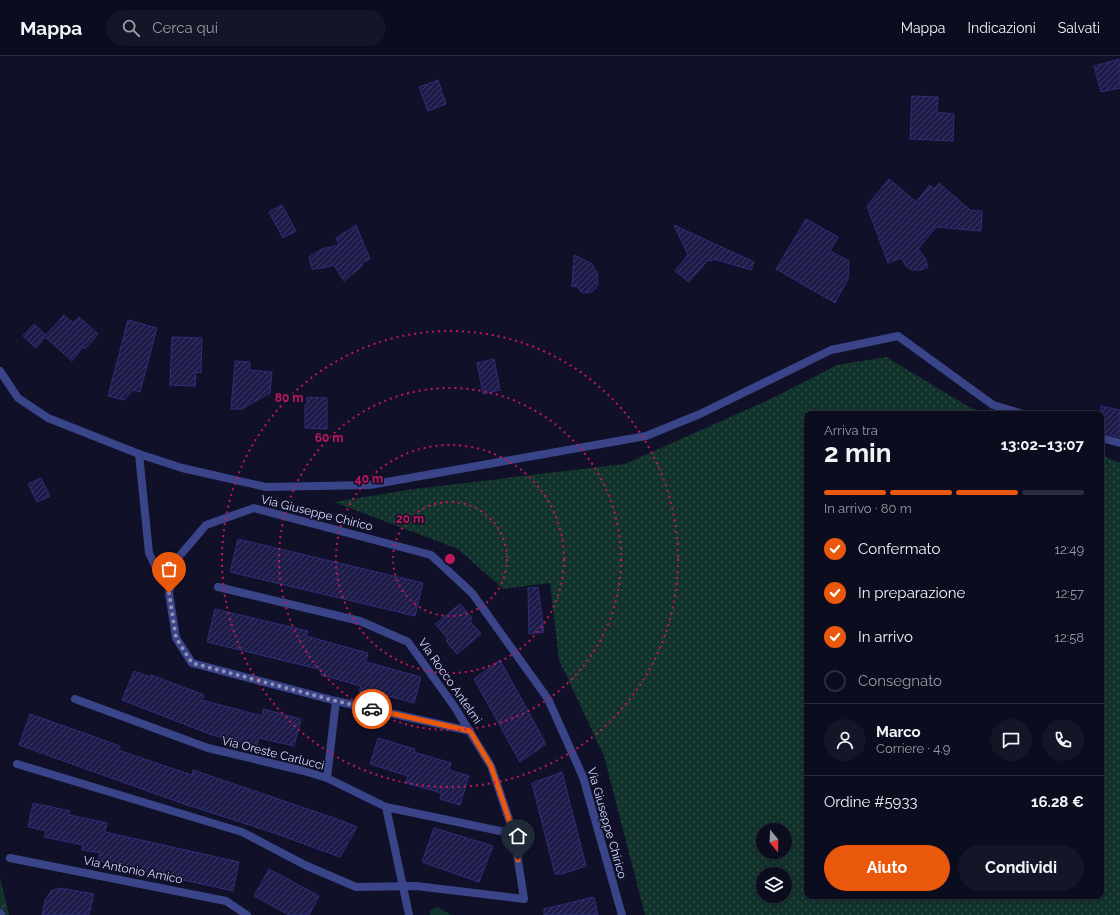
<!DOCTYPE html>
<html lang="it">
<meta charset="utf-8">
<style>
:root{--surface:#0c0c1f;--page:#151528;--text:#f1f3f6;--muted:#9a9ba4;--line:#2c2c3d;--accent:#ea580c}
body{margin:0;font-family:Raleway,sans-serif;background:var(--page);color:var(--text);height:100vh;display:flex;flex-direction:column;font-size:15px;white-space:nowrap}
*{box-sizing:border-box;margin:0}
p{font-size:13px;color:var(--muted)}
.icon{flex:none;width:22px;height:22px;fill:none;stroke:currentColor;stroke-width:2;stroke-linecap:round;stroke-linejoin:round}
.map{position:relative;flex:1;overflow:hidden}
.side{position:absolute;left:804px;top:355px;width:300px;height:488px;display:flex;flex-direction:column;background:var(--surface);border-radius:8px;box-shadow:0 2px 10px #0003,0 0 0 1px var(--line)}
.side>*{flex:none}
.needle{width:26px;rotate:161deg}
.controls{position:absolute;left:756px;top:767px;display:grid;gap:8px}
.controls a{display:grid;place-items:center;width:36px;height:36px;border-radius:50%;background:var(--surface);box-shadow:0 2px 10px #0003,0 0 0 1px var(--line);font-size:20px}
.pin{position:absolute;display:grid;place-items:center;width:34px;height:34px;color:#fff;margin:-41px -17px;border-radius:50% 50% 50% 0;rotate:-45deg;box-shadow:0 0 4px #0007}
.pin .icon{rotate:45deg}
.courier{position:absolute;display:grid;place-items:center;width:40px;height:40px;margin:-20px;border:3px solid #ea580c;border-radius:50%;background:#fff;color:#222;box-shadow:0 1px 5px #0007}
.head em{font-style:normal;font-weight:700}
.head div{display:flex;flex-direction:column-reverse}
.head{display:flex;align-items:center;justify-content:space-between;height:68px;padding:0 20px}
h1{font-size:26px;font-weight:700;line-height:30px}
.bar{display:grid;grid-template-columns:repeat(4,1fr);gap:6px 4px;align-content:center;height:48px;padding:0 20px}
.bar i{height:5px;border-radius:3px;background:var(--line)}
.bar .current{background:var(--accent)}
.bar p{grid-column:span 4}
.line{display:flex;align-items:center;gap:10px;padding:0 20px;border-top:1px solid var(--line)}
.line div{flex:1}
.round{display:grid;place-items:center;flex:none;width:42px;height:42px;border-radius:21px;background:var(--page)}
ol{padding:0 20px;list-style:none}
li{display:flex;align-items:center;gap:12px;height:44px}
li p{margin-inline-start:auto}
li .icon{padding:4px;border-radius:50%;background:var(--accent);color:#fff;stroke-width:4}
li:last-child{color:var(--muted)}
li i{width:22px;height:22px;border:2px solid var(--line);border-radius:50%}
.primary-button{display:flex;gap:8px;margin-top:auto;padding:8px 20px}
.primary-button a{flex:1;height:46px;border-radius:24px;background:var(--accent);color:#fff;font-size:16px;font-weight:700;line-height:46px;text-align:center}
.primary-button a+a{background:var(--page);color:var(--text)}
header{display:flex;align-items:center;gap:24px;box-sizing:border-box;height:56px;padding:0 20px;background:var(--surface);border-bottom:1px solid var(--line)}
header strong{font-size:19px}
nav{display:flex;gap:22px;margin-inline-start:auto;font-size:14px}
.search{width:280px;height:36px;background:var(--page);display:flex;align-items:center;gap:10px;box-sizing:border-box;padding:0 14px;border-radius:22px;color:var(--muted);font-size:15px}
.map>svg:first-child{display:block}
</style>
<header>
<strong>Mappa</strong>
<div class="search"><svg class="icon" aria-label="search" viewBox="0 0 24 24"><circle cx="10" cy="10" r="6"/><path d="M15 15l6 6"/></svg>Cerca qui</div>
<nav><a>Mappa</a><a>Indicazioni</a><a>Salvati</a></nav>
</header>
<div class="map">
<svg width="1120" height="859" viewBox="0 0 1120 859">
<defs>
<pattern id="grass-dots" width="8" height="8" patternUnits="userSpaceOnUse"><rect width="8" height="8" fill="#12332c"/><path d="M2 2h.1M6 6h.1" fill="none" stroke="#34504c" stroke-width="1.8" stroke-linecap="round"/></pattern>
<pattern id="forest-crowns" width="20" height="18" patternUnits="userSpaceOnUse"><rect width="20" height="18" fill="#12332c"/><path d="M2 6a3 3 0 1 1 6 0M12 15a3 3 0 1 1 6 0" fill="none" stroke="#34504c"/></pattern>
<pattern id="building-hatch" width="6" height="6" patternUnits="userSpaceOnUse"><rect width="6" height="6" fill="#1d1b4a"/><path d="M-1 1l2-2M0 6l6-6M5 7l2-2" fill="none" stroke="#3d3c65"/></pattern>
</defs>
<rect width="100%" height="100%" fill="#101029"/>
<!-- grass -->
<path fill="url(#grass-dots)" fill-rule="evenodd" d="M886,301L969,351L988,358H807V840H1101V399L1120,407V859H645L604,700L559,604L550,527L503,533L458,493L334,446L414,433L625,408L775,341L837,309ZM763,774H785V796H763ZM763,818H785V840H763Z"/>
<!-- forest -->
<polygon fill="url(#forest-crowns)" points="0,822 9,859 0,859"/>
<!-- garden -->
<polygon fill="#12332c" points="438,851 451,859 430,859 430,854"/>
<!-- building -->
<g fill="url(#building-hatch)" stroke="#2f2d76">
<polygon points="1120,3 1120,32 1101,36 1094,10"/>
<polygon points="438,24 446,48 428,55 419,31"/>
<polygon points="912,40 938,41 937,56 954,58 953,85 910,83"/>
<polygon points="889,123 916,146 930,129 934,133 939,127 970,154 982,155 981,175 936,171 918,193 925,201 928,211 921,214 912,214 906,210 901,202 888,207 867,150"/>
<polygon points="282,149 296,175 283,182 269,156"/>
<polygon points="806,163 838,181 830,195 849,205 848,223 835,247 776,213"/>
<polygon points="356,169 370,203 362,207 362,210 344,225 334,209 323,212 312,213 309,201 322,193 339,189 336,182"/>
<polygon points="674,169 754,206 751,214 714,203 711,205 708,204 689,226 675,215 688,199"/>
<polygon points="574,199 592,208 597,217 598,228 595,233 591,236 587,237 581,236 577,230 572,231"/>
<polygon points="64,259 73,267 79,261 98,278 85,293 83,291 72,305 45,281 36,292 23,280 34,268 46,279"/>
<polygon points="128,264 157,272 140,336 133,334 124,344 108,340"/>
<polygon points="172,281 202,282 201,317 196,316 195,330 170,329"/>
<polygon points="494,303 500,334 483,338 477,307"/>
<polygon points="235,305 250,306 250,314 272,316 270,337 242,353 231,353"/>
<polygon points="307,341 327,342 327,373 305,372 305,349 307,349"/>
<polygon points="1101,350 1120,354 1120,381 1101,377"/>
<polygon points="41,422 50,440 37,446 28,428"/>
<polygon points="238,483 423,527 415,560 230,516"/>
<polygon points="538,531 544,576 529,578 528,532"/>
<polygon points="460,548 472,562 470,565 481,578 457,598 446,585 448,583 435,568"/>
<polygon points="215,553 308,575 306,580 368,597 366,606 421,621 414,647 385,639 383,643 359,636 361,630 321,619 322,614 207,586"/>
<polygon points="500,604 546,688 520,706 474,623"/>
<polygon points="134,615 150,621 151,619 204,639 202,644 262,660 263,653 301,663 294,690 259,682 257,690 212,679 122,644"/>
<polygon points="30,658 120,690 118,694 192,719 193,714 340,764 357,771 340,801 274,777 181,747 19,689"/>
<polygon points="378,682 415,693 414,696 451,707 449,714 469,720 460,749 440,743 442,737 406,727 408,720 370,708"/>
<polygon points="562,716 586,810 562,818 555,818 532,727"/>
<polygon points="33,747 70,755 69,759 107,767 105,776 239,806 233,835 98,805 100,797 82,794 83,789 44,781 46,775 28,771"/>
<polygon points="434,772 493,790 479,826 422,806"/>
<polygon points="269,813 319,840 309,859 289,859 254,840"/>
<polygon points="60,832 94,838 89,859 42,859 45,844 51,835"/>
<polygon points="594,841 598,859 544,859 544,853"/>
</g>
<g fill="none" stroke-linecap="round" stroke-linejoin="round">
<!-- service -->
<g stroke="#3a4488" stroke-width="8">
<polyline points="0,315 18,342 48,362 139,398 182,412 266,431 370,429 646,380 700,358 831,294 898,280 993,349 1023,358"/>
<polyline points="1101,382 1120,387"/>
<polyline points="139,398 149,497 162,524 172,524"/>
<polyline points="75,643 208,692 304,715 327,722 386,751 514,778"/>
</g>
<!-- pedestrian -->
<polyline stroke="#3a4488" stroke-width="8" points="0,857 1,859"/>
<!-- minor -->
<g stroke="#3a4488" stroke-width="8">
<polyline points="470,675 336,645 192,607 176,582 169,537 177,503 206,469 254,452 431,499 472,537 548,643 583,721 622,859"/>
<polyline points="17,708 242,776 305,809 356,831 416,830 524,843 514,778 491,710 454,650 408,586 360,565 218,531"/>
<polyline points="327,722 336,645"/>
<polyline points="386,751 409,859"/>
<polyline points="10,802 226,845 247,859"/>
</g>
</g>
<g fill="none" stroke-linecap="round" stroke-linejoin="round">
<!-- done -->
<polyline stroke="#9193b4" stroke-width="4" stroke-dasharray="0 7.2" points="169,537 176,582 192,607 336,645 372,653"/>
<!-- route -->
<polyline stroke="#ea580c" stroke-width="5" points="372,653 470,675 491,710 514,778 518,804"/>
</g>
<!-- distance rings -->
<g fill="none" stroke="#c2185b" stroke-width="2" stroke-dasharray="2 4">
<circle cx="450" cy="503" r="57"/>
<circle cx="450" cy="503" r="114"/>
<circle cx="450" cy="503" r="171"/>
<circle cx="450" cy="503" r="228"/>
</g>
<g text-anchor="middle" stroke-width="3" stroke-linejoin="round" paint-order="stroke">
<!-- street labels -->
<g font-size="12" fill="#d7d9ff" stroke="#101029">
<text transform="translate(317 457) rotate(14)" y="4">Via Giuseppe Chirico</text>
<text transform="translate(450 625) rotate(55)" y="4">Via Rocco Antelmi</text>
<text transform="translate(273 697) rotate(14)" y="4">Via Oreste Carlucci</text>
<text transform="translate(607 767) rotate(74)" y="4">Via Giuseppe Chirico</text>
<text transform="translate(133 814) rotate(11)" y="4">Via Antonio Amico</text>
</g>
</g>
<circle cx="450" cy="503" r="6" fill="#c2185b" stroke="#101029" stroke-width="2"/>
<g font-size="12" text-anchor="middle" font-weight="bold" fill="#c2185b" stroke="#101029" stroke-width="3" stroke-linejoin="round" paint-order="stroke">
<text x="289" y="346">80 m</text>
<text x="329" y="386">60 m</text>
<text x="369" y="427">40 m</text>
<text x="410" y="467">20 m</text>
</g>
</svg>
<div class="controls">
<a><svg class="needle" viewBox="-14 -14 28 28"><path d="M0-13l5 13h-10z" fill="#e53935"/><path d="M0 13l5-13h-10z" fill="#9a9ba4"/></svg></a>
<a><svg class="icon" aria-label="layers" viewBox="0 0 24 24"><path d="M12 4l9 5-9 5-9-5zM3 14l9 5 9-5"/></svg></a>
</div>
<div class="pin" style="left:169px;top:537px;background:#ea580c"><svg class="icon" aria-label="bag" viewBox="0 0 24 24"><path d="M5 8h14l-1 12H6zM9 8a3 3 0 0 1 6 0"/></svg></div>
<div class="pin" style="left:518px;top:804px;background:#1f2937"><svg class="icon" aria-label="home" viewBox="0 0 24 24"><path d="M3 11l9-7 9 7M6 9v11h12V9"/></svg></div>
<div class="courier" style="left:372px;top:653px"><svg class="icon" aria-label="car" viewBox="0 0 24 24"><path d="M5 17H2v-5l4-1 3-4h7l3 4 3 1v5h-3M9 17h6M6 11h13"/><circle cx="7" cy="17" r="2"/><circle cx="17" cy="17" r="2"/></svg></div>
<section class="side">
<div class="head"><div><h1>2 min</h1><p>Arriva tra</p></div><em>13:02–13:07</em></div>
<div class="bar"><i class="current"></i><i class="current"></i><i class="current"></i><i></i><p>In arrivo · 80 m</p></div>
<ol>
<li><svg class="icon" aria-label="check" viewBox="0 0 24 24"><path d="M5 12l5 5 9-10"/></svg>Confermato<p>12:49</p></li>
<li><svg class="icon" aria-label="check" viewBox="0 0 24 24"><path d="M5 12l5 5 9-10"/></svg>In preparazione<p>12:57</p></li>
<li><svg class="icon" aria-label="check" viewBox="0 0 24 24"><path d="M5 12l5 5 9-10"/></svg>In arrivo<p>12:58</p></li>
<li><i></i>Consegnato</li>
</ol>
<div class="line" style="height:72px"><a class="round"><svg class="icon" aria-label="person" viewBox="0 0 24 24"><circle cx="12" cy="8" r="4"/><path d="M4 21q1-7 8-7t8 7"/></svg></a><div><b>Marco</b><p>Corriere · 4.9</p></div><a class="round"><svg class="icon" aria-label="chat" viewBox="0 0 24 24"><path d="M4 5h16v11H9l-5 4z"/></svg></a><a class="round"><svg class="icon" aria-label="phone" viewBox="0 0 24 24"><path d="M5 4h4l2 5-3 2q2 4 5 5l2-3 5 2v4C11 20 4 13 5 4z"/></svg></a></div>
<div class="line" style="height:52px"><div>Ordine #5933</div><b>16.28 €</b></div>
<div class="primary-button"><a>Aiuto</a><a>Condividi</a></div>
</section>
</div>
